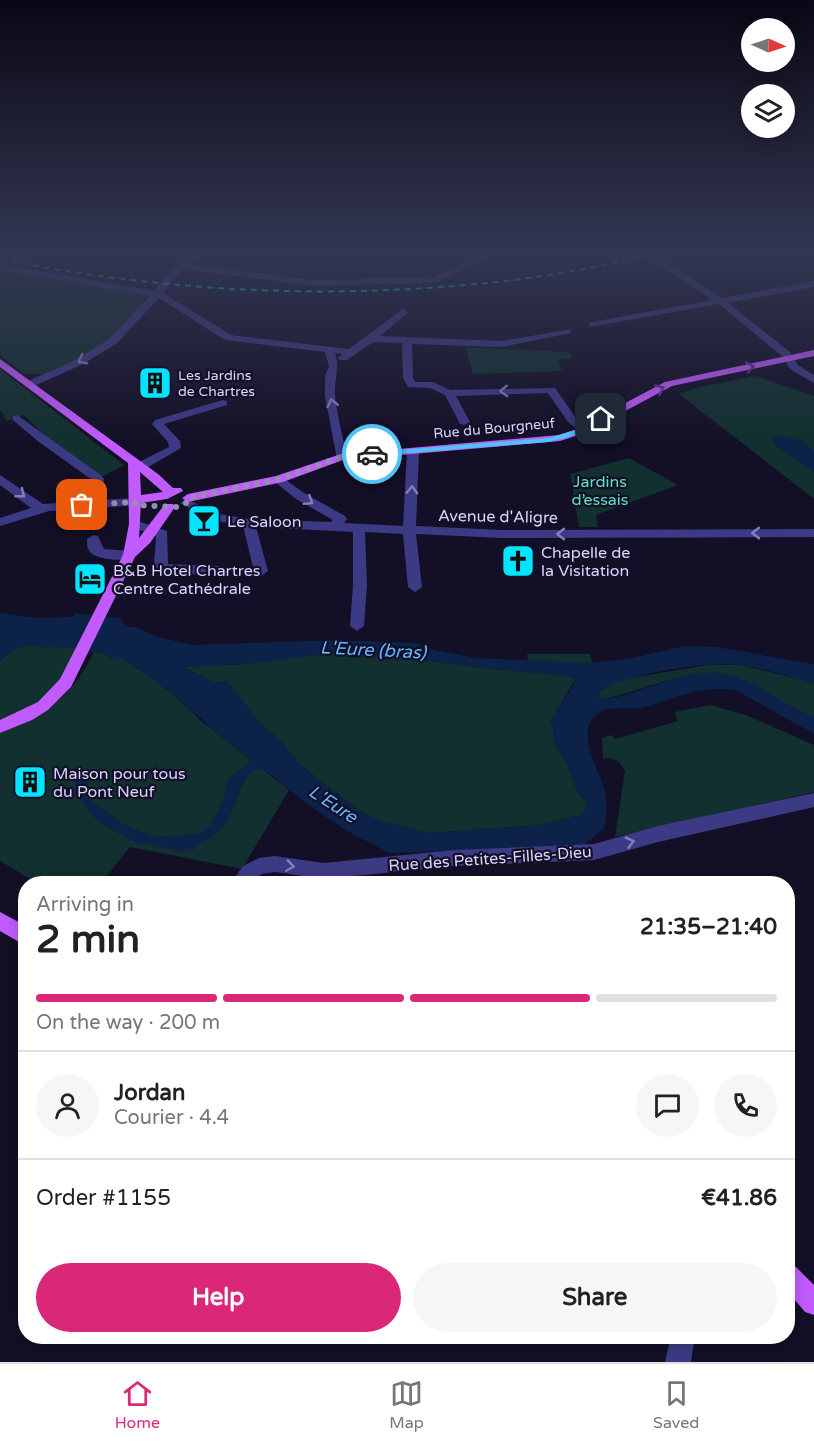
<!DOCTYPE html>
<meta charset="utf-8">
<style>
:root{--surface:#fff;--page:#f6f6f6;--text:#222;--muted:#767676;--line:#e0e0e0;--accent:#db2777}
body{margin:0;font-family:"Varela Round",sans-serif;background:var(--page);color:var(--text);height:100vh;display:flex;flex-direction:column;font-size:22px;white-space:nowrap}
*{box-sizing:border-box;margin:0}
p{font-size:20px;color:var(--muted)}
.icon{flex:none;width:33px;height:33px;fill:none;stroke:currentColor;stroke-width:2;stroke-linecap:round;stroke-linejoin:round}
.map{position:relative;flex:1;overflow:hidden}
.sheet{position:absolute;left:18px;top:876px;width:777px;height:468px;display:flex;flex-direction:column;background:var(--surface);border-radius:24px;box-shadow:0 3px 15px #0003}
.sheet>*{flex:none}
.needle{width:39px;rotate:93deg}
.fabs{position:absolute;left:741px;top:18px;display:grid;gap:12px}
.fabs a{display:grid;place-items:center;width:54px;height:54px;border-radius:50%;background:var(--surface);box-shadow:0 3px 15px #0003;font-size:30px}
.pin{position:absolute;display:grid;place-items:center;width:51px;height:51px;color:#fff;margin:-26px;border-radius:12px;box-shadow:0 3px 9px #0006}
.courier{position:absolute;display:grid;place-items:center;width:60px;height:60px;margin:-30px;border:4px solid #4fc3f7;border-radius:50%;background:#fff;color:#222;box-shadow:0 2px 8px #0007}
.summary em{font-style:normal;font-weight:800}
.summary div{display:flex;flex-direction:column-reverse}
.summary{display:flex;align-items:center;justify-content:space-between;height:102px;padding:0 18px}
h1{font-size:39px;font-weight:800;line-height:45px}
.bar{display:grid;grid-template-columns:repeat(4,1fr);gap:9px 6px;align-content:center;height:72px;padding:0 18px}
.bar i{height:8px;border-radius:4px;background:var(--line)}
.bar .current{background:var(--accent)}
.bar p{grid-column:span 4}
.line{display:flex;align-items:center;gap:15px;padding:0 18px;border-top:2px solid var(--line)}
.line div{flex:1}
.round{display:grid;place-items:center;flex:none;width:63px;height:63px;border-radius:32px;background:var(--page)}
.primary-button{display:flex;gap:12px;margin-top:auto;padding:12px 18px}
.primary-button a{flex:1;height:69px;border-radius:36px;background:var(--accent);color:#fff;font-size:24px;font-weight:800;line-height:69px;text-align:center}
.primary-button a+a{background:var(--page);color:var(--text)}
.tab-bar{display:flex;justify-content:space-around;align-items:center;height:84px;border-top:2px solid var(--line);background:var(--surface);font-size:16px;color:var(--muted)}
.tab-bar a{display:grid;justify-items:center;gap:3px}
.tab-bar .current{color:var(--accent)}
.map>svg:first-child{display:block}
</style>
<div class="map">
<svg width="814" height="1362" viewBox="0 0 814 1362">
<rect width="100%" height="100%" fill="#130f26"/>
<!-- green -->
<g fill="#12302f">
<polygon points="0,270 144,294 147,297 132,319 96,351 44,374 25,374 0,355"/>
<polygon points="465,347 569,352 572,358 558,360 562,371 473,374"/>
<polygon points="0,369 124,465 123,466 103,476 98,476 41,432 24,415 7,421 0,410"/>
<polygon points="756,376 814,396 814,499 679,394 699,387"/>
<polygon points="629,458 678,485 596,515 598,527 579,527 570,474"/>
<polygon points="37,644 41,647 78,647 60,682 35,707 0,723 0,661 17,647"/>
<path d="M94,652L103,653L112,659L119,657C147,675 177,694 200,720L289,790L242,869L130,847L101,883H37L0,861V732C43,719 75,693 94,652Z"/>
<path d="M338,652C382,653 423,660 467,666C503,671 540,671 576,678L550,722L553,729L554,741L568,767L578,793L586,802V809L581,815L541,825L429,833L382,822L359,811L299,764L275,735L257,721L231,685L212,682L183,667L245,664Z"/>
<polygon points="527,654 590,654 592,663 528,661"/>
<path d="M707,665H742L814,683V717C785,707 761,685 732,676C691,664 639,694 598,700L600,690L619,680Z"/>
<path d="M710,705L746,715L814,745V792L615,837L625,771C619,760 615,758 603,758L602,738L612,735L615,739L678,721L674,712Z"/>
</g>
<!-- water -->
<g fill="#0c2248" fill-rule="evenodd">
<polygon points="780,435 802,441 814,451 814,472 776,447 772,439"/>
<path d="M0,613L36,618L73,617L75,613L121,618L125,627H135L155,636L192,645L338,640L417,643L429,649L475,658L592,663L632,658L685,646L717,647L814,664V683C790,678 765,668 741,665C703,661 634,673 600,690L598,700C642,697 685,664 730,675C761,683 785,707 814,717V734L737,691C706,684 675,698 646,707C633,711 612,705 601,712C571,728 600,770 605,792C608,805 606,817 604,829L581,847L390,853L347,831L307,804L269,773L258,769L249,774L245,780C235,804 226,837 200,842L192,851L187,849L184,853L145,842L142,846L98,822L75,793V774L90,773L84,796L123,824L154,837L197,834L210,826L223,800L229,778L248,764L250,758C227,744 208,725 188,707C167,688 143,672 119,657L113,660L103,653L88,652L89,648L41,647C26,639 11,652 0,661ZM338,652C382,653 423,660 466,666C503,671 540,671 576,678C571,694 556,706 550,722L553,729L554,741L568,767L578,793L586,802V809L581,815L541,825L429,833L382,821L359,811L299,764L275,735L257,721L231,685L225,681L212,682L183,667L245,664Z"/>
</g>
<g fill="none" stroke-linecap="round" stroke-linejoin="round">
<!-- minor -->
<g fill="#3d3a85" fill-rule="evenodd">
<path d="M195,252H205L189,264L313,280L433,277L488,252H499L435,283L313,286L182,269L163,293L231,335L349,349L403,309L408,312L406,314L380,336L502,341L571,329V333L502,347L412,344L413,378L415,382H433L450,390L555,388L576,418L588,430L582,433L568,422L548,393L456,396L470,422L464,425L460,424L445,395L430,388L408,387L403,378L402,343L373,342L347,360H339L338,358L342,354L335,353C340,368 334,380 335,395C337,416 343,437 347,457L341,460L337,459L325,396V376L329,366L325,352L225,340L159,298L116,344L81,365L34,386H26V382L73,361L108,340L150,296L0,270V264L154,291L172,268Z"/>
<polygon points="319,252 330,252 322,257 319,256"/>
<polygon points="662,263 668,263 722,298 814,281 814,287 728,303 790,352 798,365 814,375 814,383 790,369 782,356 719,304 589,327 589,323 592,322 713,300 662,267"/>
<polygon points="223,400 227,401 227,405 164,424 180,441 181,448 143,470 135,470 135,464 169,447 168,442 152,424 155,420"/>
<polygon points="17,415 102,476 104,479 101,500 135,498 141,502 139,505 49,511 0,526 0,518 31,508 0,485 0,475 43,504 88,501 92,480 39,442 13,420 13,416"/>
<polygon points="413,448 419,451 416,526 503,530 814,529 814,537 503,538 416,534 422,587 415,592 408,587 403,534 365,532 367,585 364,626 357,631 350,626 353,585 353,532 256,527 268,571 261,576 254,571 243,526 213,520 180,503 186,499 220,514 249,519 331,522 333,520 296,499 275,482 273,479 279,475 304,493 345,516 347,519 344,523 403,526 407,451"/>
<polygon points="135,520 167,531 168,564 218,566 225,571 218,576 158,571 154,565 156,536 131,527 129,524"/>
<path d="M93,535L98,536L104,549L130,551L137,555C130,563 99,560 91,553C87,549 87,544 87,539Z"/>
<polygon points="814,793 814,807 658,842 594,860 455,866 324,879 275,872 262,874 251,884 230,884 243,866 259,858 275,856 324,863 455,850 594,844 658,826"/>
<polygon points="671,1336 695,1336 691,1362 665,1362"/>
</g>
<!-- major -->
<g fill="#c25bff" fill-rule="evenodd">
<polygon points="814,350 814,356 672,386 582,434 560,441 343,460 283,482 188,502 182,498 188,494 276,476 341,454 559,435 574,430 665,382"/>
<path d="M0,359L158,474L173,488H181L183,491L167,499L141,503L139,538L165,504H173L175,507L150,543L135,557L71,687L48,710L32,720L0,733V720L38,702L60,679L123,555L129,524L128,463L0,367ZM140,472L163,492L141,495Z"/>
<polygon points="0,912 26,926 26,946 0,931"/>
<polygon points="788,1263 796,1267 814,1285 814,1315 805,1312 788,1292"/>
</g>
<!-- rail -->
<path stroke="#00e5ff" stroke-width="2" stroke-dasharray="6 5" stroke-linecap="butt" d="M0,259C164,292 330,300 497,282C555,276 613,263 671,252"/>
<!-- minor-bridge -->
<polyline stroke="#3d3a85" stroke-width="10" points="644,252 665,265"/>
</g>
<!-- one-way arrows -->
<defs><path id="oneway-chevron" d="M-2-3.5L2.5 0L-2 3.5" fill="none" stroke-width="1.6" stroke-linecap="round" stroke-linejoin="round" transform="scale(1.5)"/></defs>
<g stroke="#837fbc">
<use href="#oneway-chevron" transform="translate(82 360) rotate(152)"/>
<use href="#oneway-chevron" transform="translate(504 391) rotate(178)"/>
<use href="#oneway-chevron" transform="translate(332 403) rotate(-103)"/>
<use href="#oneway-chevron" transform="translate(412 490) rotate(-88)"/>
<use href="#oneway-chevron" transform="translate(21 494) rotate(38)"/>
<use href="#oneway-chevron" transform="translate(309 501) rotate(32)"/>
<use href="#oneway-chevron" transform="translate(756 533) rotate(-180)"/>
<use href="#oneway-chevron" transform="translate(561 534) rotate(-180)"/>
<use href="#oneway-chevron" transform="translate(630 842) rotate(-15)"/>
<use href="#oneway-chevron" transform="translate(290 866) rotate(8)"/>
</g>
<g stroke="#623188">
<use href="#oneway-chevron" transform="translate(750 367) rotate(-10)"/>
<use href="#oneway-chevron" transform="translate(660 389) rotate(-25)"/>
</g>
<!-- sky -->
<linearGradient id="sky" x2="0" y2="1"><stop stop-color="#0a0815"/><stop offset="0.57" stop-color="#333752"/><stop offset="1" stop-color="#333752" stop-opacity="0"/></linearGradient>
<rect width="814" height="443" fill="url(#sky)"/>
<!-- route -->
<polygon fill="#4fc3f7" points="601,417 604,421 580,434 549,442 372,456 368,454 372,452 549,438 575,430"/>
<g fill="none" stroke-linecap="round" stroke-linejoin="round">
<!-- done -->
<polyline stroke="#948fb3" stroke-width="6" stroke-dasharray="0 10.8" points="82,505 135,502 135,505 177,507 186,503 188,498 279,479 341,457 372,454"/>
</g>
<!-- icons -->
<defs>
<g id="building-square" transform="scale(1.725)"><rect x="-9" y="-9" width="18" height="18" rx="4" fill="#00e5ff" stroke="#130f26"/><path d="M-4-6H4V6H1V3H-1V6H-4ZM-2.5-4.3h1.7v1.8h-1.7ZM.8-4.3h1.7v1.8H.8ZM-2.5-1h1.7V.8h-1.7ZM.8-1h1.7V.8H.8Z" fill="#111"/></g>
<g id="bar-square" transform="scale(1.725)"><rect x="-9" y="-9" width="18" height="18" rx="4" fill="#00e5ff" stroke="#130f26"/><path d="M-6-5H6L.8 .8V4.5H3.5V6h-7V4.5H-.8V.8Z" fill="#111"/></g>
<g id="church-square" transform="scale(1.725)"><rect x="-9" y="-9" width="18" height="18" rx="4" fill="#00e5ff" stroke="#130f26"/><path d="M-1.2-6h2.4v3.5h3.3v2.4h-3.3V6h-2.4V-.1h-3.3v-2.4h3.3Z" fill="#111"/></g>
<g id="hotel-square" transform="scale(1.725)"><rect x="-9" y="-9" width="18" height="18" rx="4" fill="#00e5ff" stroke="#130f26"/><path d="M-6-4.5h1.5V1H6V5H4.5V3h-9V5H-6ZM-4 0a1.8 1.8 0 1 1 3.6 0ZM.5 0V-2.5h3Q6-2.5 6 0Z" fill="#111"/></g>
</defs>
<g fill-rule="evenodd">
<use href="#building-square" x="155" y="383"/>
<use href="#bar-square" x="204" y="521"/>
<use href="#church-square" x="518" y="561"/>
<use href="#hotel-square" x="90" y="579"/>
<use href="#building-square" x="30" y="782"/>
</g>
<g text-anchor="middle" stroke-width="4.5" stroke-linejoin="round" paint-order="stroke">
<!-- far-poi labels -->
<g font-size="14" fill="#d9d4ff" stroke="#130f26" text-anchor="start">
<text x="178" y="380">Les Jardins<tspan x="178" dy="16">de Chartres</tspan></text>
</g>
<!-- far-street labels -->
<g font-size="14" fill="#d9d4ff" stroke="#130f26">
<text transform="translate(494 428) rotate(-5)" y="5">Rue du Bourgneuf</text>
</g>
<!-- park labels -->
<g font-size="16" fill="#5fe0c0" stroke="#130f26">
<text x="600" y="487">Jardins<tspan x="600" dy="18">d’essais</tspan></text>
</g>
<!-- street labels -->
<g font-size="16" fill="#d9d4ff" stroke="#130f26">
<text transform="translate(498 516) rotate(1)" y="6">Avenue d'Aligre</text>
<text transform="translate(490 858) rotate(-4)" y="6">Rue des Petites-Filles-Dieu</text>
</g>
<!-- poi labels -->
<g font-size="16" fill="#d9d4ff" stroke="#130f26" text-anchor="start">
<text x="227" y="527">Le Saloon</text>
<text x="541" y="558">Chapelle de<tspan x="541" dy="18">la Visitation</tspan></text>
<text x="113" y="576">B&amp;B Hotel Chartres<tspan x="113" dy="18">Centre Cathédrale</tspan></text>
<text x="53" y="779">Maison pour tous<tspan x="53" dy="18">du Pont Neuf</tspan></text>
</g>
<!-- water labels -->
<g font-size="18" font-style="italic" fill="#62b6ff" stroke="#130f26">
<text transform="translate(373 650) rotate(3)" y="6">L'Eure (bras)</text>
<text transform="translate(333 804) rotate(33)" y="6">L'Eure</text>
</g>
</g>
</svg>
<div class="fabs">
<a><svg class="needle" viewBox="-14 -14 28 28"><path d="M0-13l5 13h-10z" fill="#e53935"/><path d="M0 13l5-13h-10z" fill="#767676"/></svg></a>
<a><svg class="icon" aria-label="layers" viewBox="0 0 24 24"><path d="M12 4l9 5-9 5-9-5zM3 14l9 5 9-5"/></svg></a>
</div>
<div class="pin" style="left:82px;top:505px;background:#ea580c"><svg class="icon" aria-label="bag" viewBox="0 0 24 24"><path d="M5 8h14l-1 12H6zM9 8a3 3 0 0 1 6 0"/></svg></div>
<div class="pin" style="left:601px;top:419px;background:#1f2937"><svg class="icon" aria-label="home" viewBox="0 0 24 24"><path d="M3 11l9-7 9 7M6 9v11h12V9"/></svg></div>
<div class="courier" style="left:372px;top:454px"><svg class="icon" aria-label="car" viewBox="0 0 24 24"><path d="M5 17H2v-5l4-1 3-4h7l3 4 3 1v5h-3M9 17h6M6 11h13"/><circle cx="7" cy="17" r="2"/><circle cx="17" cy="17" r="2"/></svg></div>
<section class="sheet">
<div class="summary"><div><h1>2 min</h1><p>Arriving in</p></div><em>21:35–21:40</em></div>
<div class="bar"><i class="current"></i><i class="current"></i><i class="current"></i><i></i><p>On the way · 200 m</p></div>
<div class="line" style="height:108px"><a class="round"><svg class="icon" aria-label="person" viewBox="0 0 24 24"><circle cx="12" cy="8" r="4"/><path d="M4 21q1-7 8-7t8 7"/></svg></a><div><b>Jordan</b><p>Courier · 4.4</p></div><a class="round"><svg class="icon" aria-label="chat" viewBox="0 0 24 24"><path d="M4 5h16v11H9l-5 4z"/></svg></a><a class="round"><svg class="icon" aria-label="phone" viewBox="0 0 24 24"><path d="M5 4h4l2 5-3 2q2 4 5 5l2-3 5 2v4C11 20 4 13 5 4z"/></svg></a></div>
<div class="line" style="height:78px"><div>Order #1155</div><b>€41.86</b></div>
<div class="primary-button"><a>Help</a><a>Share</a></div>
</section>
</div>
<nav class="tab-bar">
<a class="current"><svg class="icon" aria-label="home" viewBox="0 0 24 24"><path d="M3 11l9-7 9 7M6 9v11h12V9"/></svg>Home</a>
<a><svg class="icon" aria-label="map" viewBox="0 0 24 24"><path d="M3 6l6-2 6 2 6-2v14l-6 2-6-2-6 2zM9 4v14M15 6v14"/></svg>Map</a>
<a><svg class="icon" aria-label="saved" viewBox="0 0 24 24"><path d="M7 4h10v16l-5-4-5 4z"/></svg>Saved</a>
</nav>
